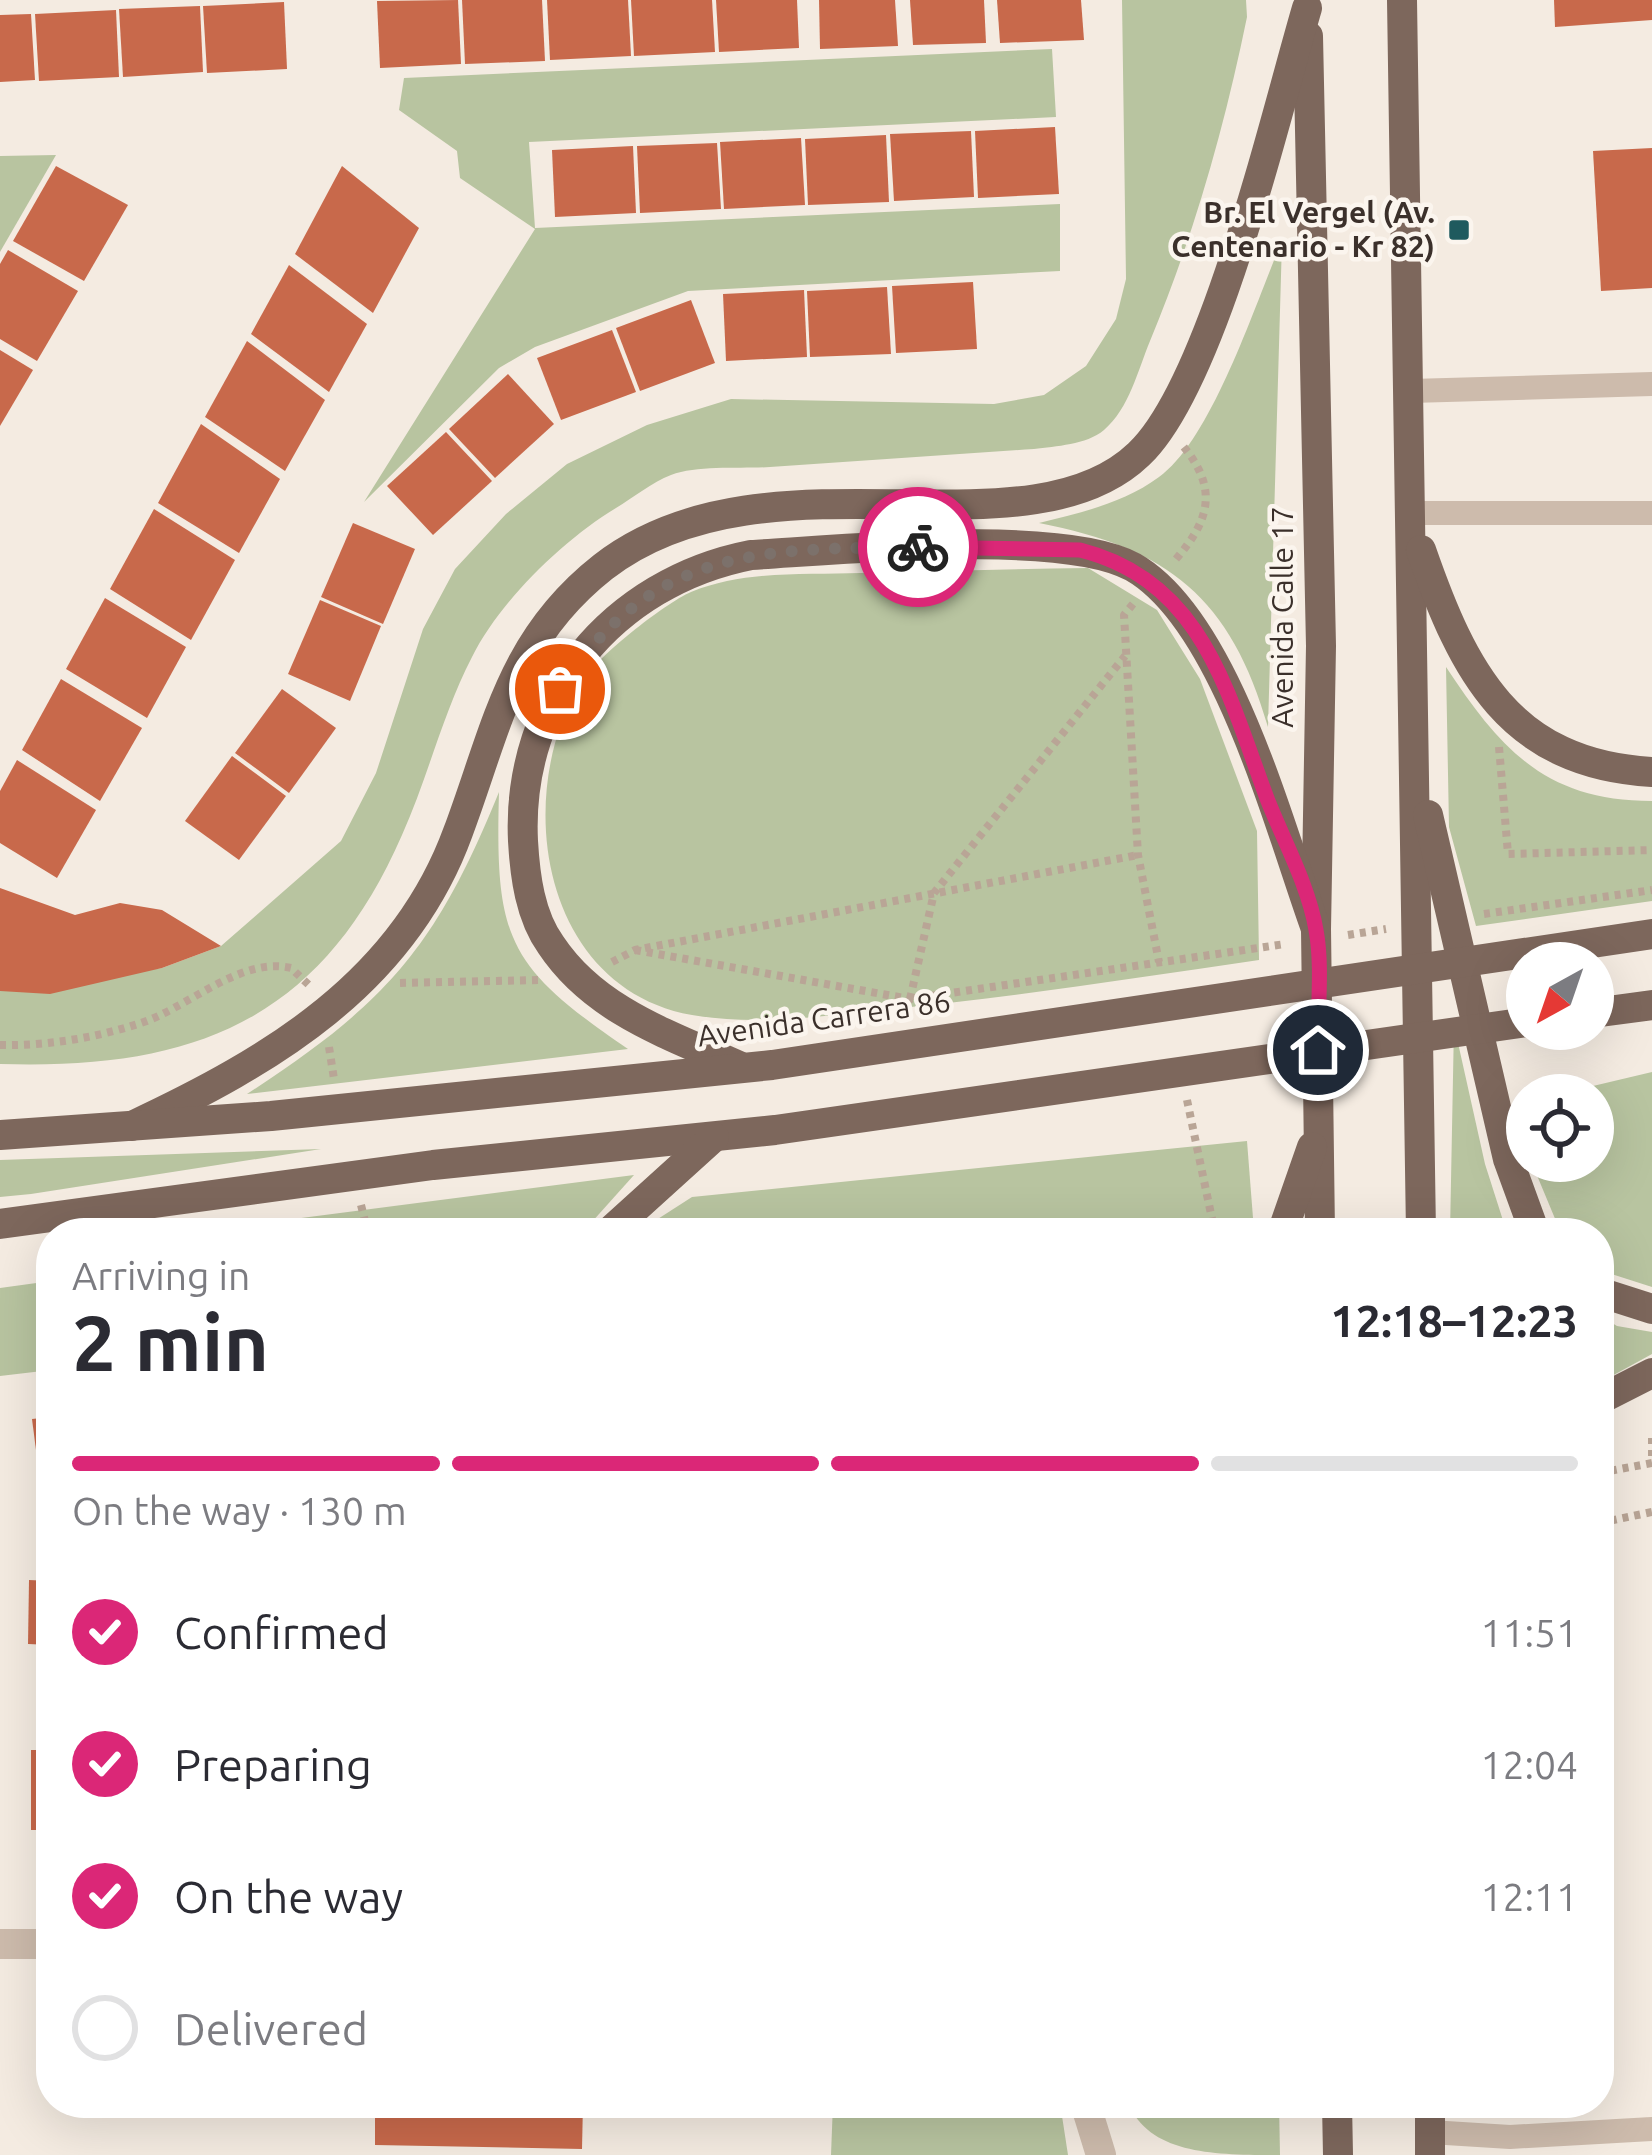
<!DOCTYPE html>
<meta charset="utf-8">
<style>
:root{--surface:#fff;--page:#f2f2f3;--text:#2b2b33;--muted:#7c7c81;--line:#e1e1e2;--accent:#db2777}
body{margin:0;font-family:Ubuntu,sans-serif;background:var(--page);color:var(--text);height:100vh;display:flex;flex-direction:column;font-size:45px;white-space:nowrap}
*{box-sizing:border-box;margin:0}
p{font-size:39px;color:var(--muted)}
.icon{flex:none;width:66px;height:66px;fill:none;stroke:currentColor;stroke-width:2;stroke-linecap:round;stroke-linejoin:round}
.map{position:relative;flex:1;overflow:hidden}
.drawer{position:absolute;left:36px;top:1218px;width:1578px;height:900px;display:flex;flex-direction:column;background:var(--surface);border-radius:48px;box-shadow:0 12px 48px #0002}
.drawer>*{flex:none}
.needle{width:78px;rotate:220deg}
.tools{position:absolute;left:1506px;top:942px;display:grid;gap:24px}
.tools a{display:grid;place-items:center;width:108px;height:108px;border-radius:50%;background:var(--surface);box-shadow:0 12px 48px #0002;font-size:60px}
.pin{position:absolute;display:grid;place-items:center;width:102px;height:102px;color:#fff;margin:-51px;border:6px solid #fff;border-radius:50%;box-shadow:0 3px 12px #0007}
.courier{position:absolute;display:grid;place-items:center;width:120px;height:120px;margin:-60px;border:9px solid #db2777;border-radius:50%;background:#fff;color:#222;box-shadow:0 3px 15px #0007}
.summary em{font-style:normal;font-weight:600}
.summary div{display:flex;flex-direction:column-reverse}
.summary{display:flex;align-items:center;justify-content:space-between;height:204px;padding:0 36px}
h1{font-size:78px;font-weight:600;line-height:90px}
.bar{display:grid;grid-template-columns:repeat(4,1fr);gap:18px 12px;align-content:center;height:144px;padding:0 36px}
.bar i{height:15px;border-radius:9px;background:var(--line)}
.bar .on{background:var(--accent)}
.bar p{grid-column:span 4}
ol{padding:0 36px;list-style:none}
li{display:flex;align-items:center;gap:36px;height:132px}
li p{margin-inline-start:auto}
li .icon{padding:12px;border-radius:50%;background:var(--accent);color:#fff;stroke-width:4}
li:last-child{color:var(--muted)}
li i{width:66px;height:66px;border:6px solid var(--line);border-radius:50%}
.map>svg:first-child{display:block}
</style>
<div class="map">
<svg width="1652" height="2155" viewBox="0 0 1652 2155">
<rect width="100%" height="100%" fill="#f4ebe1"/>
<!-- green -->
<g fill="#b8c4a0">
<path d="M1122,0H1246L1247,17C1224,129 1194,235 1150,341C1138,370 1129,409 1104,430C1086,445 1056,446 1034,449C946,455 858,461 770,467C741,469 698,465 671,475C652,482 633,498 616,508C563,540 500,601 472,657C443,713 428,777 402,835C321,1021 193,1070 0,1064V991L162,968L221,946L341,841L376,773L423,629L455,569L506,514L567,464L647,425L731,399L994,404L1044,395L1086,366L1116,319L1126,279Z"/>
<polygon points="1052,49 1056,117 529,142 535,228 1060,204 1060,271 688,291 535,347 499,368 364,502 535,229 460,178 457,151 399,110 404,78"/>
<polygon points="56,155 0,252 0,156"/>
<path d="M1282,241L1268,727C1231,598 1168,548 1039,523C1080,513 1124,503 1159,477C1212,439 1255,304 1282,241Z"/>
<path d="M1088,568L1157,610L1200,679L1257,831L1259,960C1136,978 1014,997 891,1009C825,1016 757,1026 692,1015C542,988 512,798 580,684C594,659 665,603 691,592C745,570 805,575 861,573C937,571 1012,569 1088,568Z"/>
<path d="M1446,667C1501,750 1546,801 1652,801V901L1476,926L1449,827Z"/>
<path d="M499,792C495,938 506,966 628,1049L247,1094C387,1003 436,947 499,792Z"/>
<polygon points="1454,1025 1485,1164 1507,1233 1450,1233"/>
<polygon points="1652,1072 1652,1287 1599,1270 1599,1233 1561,1233 1531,1161 1593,1161 1593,1095 1555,1095"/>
<polygon points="1247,1141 1253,1218 1249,1233 636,1233 692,1197"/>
<polygon points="321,1149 31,1194 0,1197 0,1160"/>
<polygon points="634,1175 582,1233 280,1233 255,1224"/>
<polygon points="51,1281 51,1370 0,1376 0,1288"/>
<polygon points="1599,1315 1617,1326 1652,1332 1652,1354 1599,1383"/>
<polygon points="833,2103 1060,2103 1068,2155 831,2155"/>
<path d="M1128,2103H1279L1280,2155C1215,2155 1150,2155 1128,2103Z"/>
</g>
<!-- building -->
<g fill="#c8694b">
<polygon points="458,0 461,64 380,68 377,1"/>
<polygon points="462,0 542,0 545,61 465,64"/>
<polygon points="547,0 628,0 631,56 550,60"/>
<polygon points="631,0 712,0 715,52 634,56"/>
<polygon points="716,0 797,0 799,48 719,52"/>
<polygon points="819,0 895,0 898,46 820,49"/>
<polygon points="910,0 984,0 986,43 913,45"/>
<polygon points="997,0 1081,0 1084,40 1000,43"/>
<polygon points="1554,0 1652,0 1652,20 1555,27"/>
<polygon points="284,2 287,69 207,73 203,6"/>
<polygon points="200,6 203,72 123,77 119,9"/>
<polygon points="116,10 119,77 39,81 35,14"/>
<polygon points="31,14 35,80 0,82 0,15"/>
<polygon points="1055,127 1059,194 978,198 975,131"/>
<polygon points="971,131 974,197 894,201 890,134"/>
<polygon points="886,135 889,202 808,205 805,139"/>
<polygon points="801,138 805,205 724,209 720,142"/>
<polygon points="717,143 721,209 640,213 637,146"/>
<polygon points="633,146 636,213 555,217 552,150"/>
<polygon points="1652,148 1652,288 1601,291 1593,151"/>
<polygon points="56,166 128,205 84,281 13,241"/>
<polygon points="342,166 419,228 373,313 295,254"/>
<polygon points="8,250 78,291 37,361 0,339 0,264"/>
<polygon points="289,265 367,324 329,392 251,334"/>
<polygon points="973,282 977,349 896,353 892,286"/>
<polygon points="887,287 891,354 810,357 807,291"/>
<polygon points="804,290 807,357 726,361 723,294"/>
<polygon points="691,300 715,363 640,391 616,328"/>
<polygon points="612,330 636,392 561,420 537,358"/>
<polygon points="247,341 325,400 285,471 205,417"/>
<polygon points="0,350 33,370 0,426"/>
<polygon points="508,374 554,424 495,478 449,429"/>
<polygon points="201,424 280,479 239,553 158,503"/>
<polygon points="446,432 492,481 433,535 387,486"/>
<polygon points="154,509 235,560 191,640 110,589"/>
<polygon points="353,523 415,549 383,624 321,597"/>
<polygon points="105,598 186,647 147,718 66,669"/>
<polygon points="320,600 381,626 350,701 288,674"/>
<polygon points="61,679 142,728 100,801 22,750"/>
<polygon points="282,689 336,728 289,793 235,753"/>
<polygon points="232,756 286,796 239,860 185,821"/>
<polygon points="17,760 96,810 57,878 0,843 0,791"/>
<polygon points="0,888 75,915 120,903 162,910 221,946 162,968 50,994 0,991"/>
<polygon points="51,1417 51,1488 41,1489 32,1419"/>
<polygon points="29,1580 51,1581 51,1645 28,1644"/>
<rect x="31" y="1750" width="20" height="80"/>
<polygon points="375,2103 583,2103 582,2149 375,2145"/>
</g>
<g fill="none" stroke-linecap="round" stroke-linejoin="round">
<!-- path -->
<g stroke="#b9a596" stroke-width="8" stroke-dasharray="6 6" stroke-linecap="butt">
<path d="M1176,559C1209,521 1219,489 1183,446"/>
<polyline points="1133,604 1124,615 1138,855 1159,962"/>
<polyline points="1499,747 1508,854 1652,850"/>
<polyline points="1484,914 1652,890"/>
<polyline points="1348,935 1386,929"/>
<polyline points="635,950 910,999 1285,944"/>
<polyline points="612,962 635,950 1138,855"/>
<polyline points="400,983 541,980"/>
<polyline points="910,999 934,893 1125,656"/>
<path d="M0,1045C46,1046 94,1038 138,1024C187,1009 240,956 291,968L311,987"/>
<polyline points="329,1047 334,1079"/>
<polyline points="1187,1100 1215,1233"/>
<polyline points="361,1205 368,1233"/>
<polyline points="1652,1438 1652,1457"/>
<polyline points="1599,1473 1652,1463"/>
<polyline points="1599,1523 1652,1512"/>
</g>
<!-- lane -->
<g stroke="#cdbbac" stroke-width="24">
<polyline points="1411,391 1652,384"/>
<polyline points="1412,513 1652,513"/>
<polyline points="1430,2132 1510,2137 1652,2129"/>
</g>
<!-- street -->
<g stroke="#cdbbac" stroke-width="30">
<polyline points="0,1944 51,1944"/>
<polyline points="1085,2103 1101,2155"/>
</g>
<!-- primary -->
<g stroke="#7d675c" stroke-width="30">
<polyline points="1402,0 1421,1233"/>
<polyline points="1308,36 1321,646 1316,929 1320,1233"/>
<path d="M1421,550C1463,671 1509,764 1652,772"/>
<polyline points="1428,815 1508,1159 1535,1233"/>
<polyline points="1593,1013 1652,1005"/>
<path d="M739,1066C670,1035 595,1011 551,945C530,916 525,876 523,841C516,698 613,582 751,555C838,550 1063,528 1133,567C1226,620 1280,830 1316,929"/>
<path d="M132,1126C271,1061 403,983 458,832C497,728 510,640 603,567C765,441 1026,563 1139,454C1213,384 1276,113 1307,8"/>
<polyline points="0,1135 271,1116 772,1065 1652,934"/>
<polyline points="0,1224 433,1165 775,1130 1527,1022"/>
<polyline points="608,1233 714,1137"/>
<polyline points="1282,1233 1312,1147"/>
<polyline points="1599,1292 1652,1309"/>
<polyline points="1599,1400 1652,1373"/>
<polyline points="1337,2103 1338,2155"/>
<polyline points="1430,2103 1430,2155"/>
</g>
</g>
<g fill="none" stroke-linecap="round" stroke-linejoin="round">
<!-- done -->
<path stroke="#7c716b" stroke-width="12" stroke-dasharray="0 21.6" d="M560,689C654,546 762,549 918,547"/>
<!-- route -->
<path stroke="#db2777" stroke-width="15" d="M918,547L1080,550C1204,581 1228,695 1268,801C1284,841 1309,887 1316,930C1323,968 1317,1012 1318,1050"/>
</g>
<!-- markers -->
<rect fill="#1f5a5e" stroke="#fbf5ee" stroke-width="4.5" x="1447" y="218" width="24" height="24" rx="6"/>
<g text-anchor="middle" stroke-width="9" stroke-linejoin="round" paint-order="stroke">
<!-- poi labels -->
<g font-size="30" font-weight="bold" fill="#3b302b" stroke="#fbf5ee" text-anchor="end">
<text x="1435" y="223">Br. El Vergel (Av.<tspan x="1435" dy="34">Centenario - Kr 82)</tspan></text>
</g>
<!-- street labels -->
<g font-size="30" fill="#3b302b" stroke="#fbf5ee">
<text transform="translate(1283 617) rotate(-90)" y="10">Avenida Calle 17</text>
<text transform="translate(824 1019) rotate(-8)" y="10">Avenida Carrera 86</text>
</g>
</g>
</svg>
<div class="tools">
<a><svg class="needle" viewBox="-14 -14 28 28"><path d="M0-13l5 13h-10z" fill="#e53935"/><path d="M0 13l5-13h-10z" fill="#7c7c81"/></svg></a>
<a><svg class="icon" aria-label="locate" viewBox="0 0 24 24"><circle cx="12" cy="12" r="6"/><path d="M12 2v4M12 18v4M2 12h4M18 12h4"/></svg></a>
</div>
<div class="pin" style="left:560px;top:689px;background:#ea580c"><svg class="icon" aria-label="bag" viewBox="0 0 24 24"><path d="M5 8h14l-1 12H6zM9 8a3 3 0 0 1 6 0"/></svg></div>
<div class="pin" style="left:1318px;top:1050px;background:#1f2937"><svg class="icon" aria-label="home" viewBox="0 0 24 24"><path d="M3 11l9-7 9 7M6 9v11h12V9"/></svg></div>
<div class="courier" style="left:918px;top:547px"><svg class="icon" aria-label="bike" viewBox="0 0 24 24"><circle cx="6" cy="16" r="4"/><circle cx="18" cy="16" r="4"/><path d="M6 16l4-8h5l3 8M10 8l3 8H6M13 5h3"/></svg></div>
<section class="drawer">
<div class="summary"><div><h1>2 min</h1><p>Arriving in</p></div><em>12:18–12:23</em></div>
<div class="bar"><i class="on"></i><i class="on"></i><i class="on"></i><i></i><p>On the way · 130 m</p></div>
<ol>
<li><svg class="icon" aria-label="check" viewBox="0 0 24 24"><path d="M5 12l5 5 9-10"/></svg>Confirmed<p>11:51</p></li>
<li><svg class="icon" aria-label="check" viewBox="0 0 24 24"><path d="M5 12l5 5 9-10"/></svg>Preparing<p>12:04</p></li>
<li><svg class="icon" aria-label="check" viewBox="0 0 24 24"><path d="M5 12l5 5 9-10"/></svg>On the way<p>12:11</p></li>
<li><i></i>Delivered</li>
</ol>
</section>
</div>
